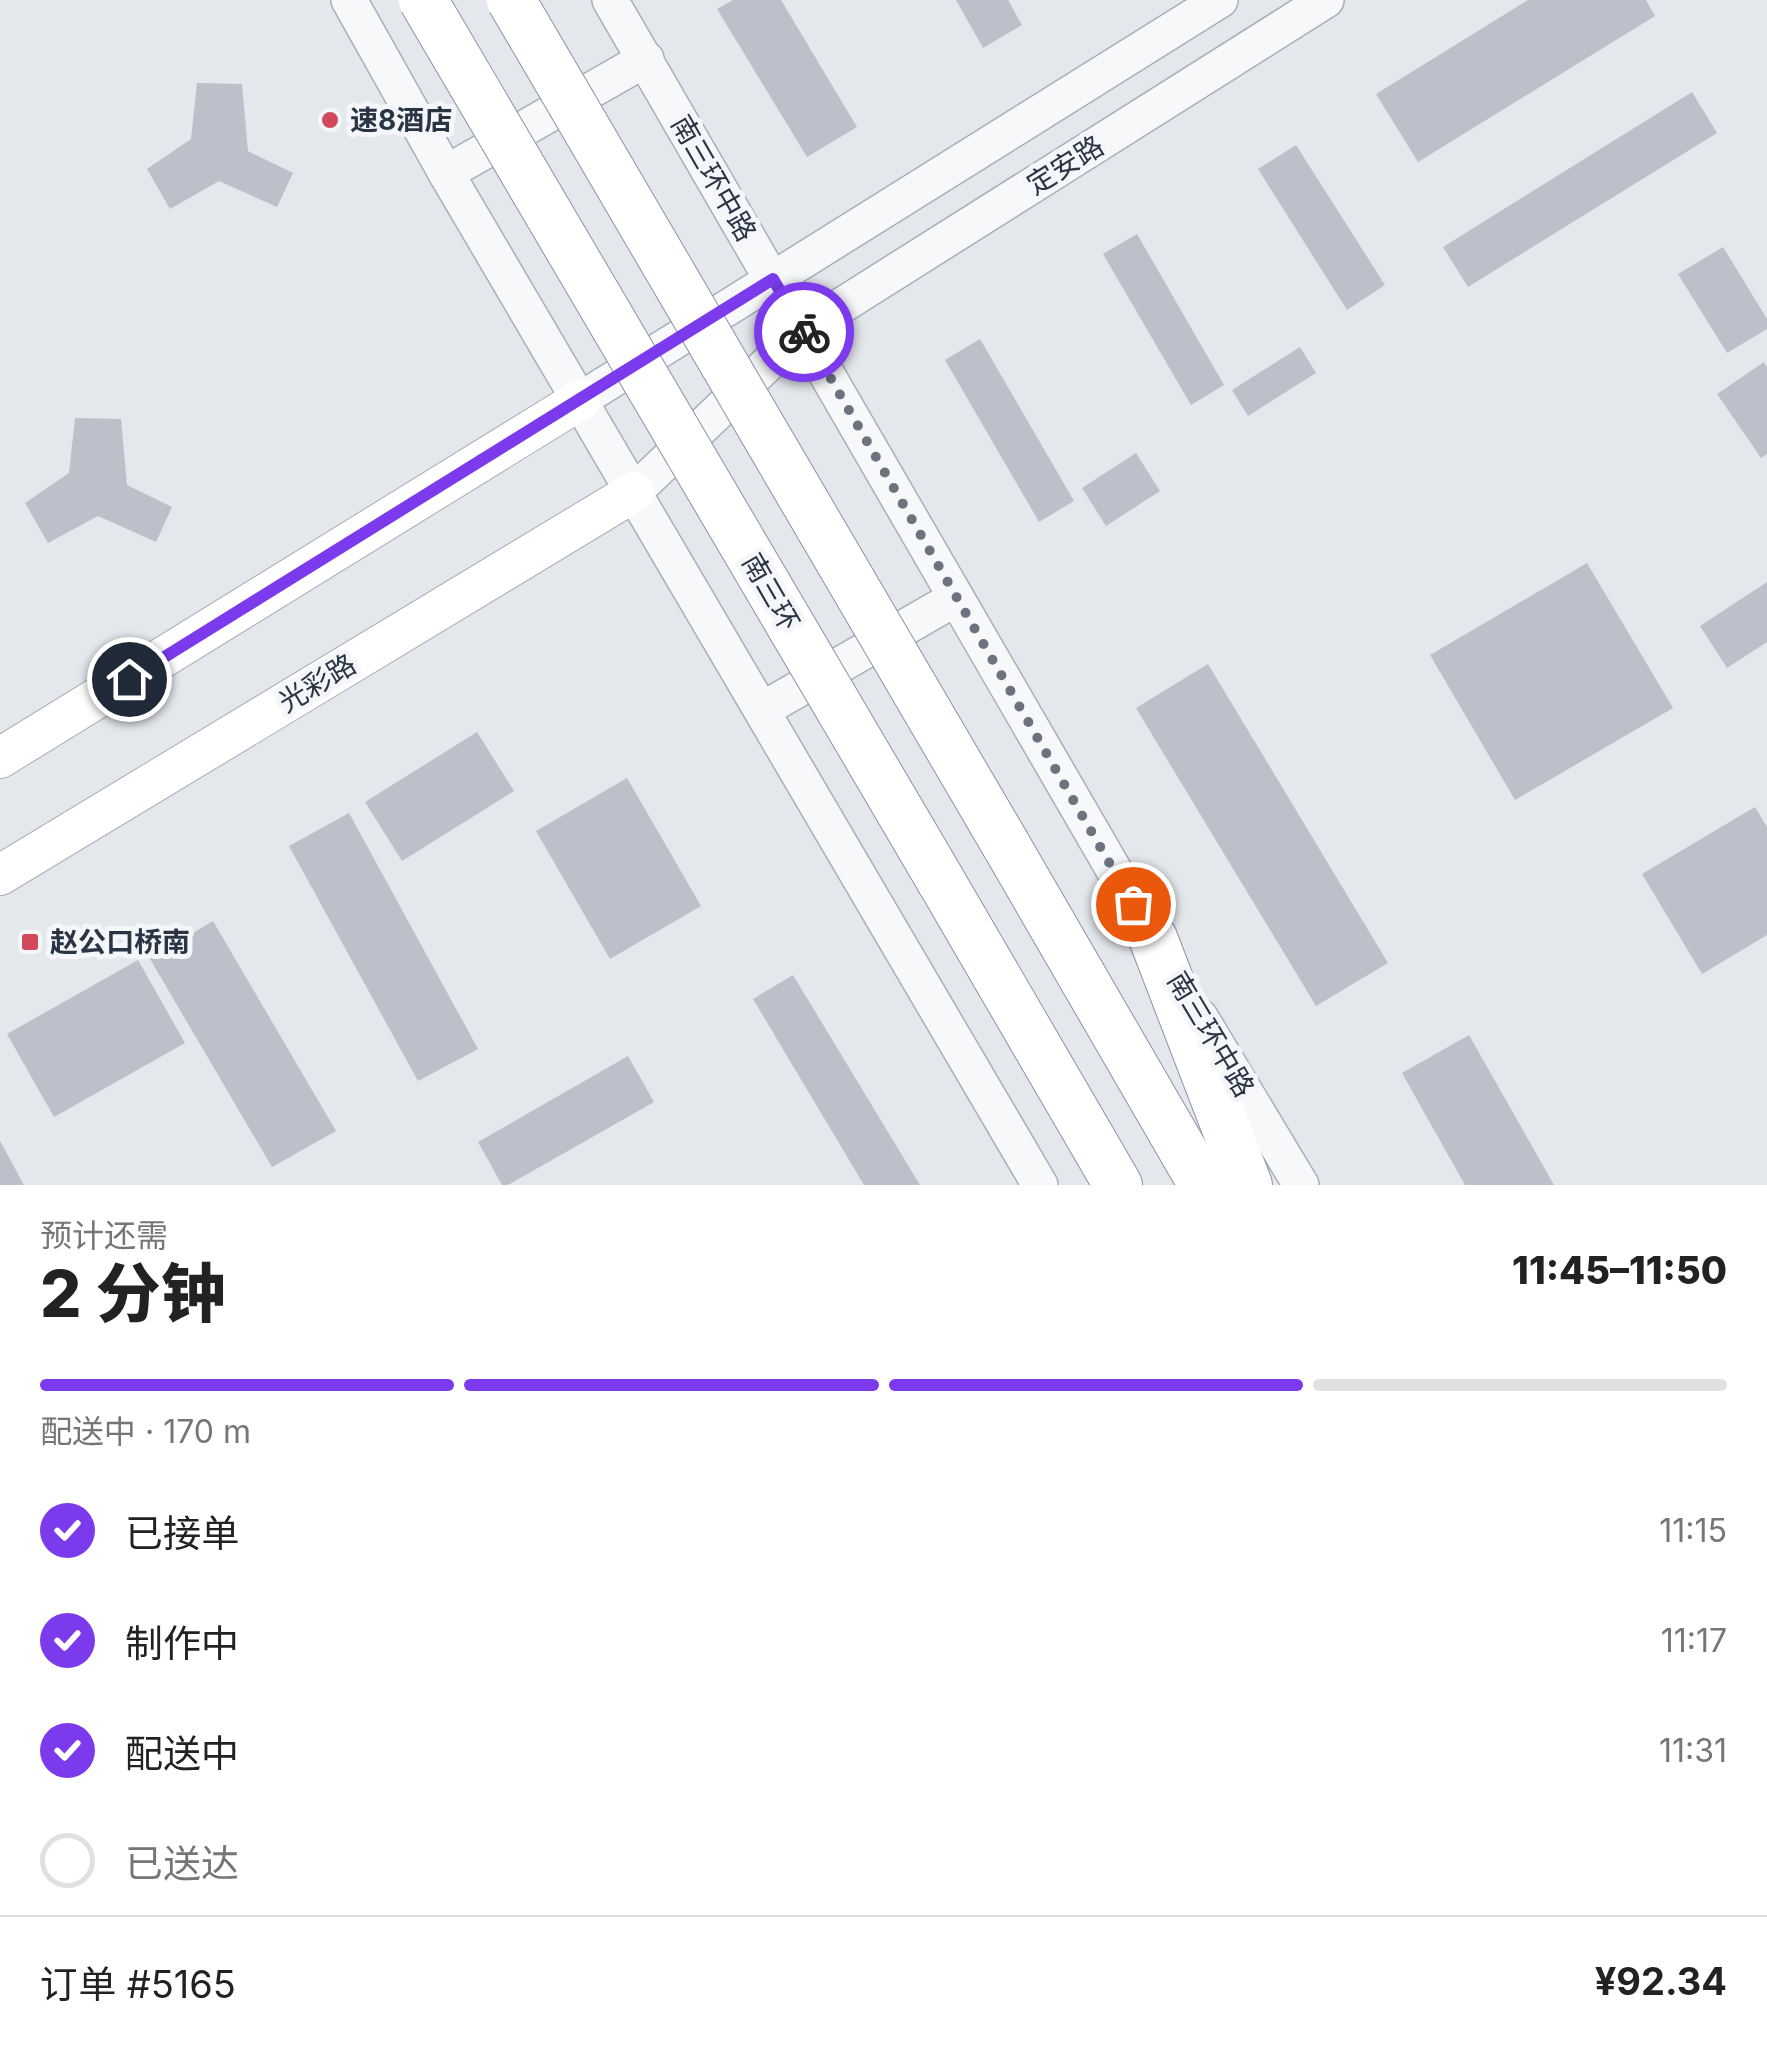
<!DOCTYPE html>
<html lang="zh">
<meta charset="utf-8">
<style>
:root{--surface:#fff;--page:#f2f2f2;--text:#222;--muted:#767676;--line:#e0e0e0;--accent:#7c3aed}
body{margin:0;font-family:Inter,"Noto Sans SC",sans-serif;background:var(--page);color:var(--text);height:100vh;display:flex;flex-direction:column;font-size:38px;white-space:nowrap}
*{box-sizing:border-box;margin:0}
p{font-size:32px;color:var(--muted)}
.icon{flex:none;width:55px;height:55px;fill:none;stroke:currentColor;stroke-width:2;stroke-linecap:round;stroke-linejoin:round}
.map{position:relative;height:1185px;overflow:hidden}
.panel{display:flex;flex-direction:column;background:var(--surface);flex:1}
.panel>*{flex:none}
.pin{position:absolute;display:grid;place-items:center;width:85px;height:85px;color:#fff;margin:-42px;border:5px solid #fff;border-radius:50%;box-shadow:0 2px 10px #0007}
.courier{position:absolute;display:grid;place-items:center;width:100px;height:100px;margin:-50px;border:8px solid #7c3aed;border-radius:50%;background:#fff;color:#222;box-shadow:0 2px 12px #0007}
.overview em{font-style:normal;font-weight:800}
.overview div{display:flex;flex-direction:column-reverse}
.overview{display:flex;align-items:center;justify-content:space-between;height:170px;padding:0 40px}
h1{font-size:65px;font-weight:800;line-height:75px}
.bar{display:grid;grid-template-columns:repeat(4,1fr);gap:15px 10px;align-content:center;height:120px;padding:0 40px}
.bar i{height:12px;border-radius:8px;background:var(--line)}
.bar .selected{background:var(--accent)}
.bar p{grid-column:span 4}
.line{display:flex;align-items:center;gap:25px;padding:0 40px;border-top:2px solid var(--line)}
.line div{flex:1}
ol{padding:0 40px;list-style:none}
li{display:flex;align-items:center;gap:30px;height:110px}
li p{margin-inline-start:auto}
li .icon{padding:10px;border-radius:50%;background:var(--accent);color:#fff;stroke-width:4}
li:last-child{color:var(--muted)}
li i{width:55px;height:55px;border:5px solid var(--line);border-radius:50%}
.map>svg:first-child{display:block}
</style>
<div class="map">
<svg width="1767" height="1185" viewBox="0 0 1767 1185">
<rect width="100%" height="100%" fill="#e4e7ec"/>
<!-- building -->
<g fill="#bbc0ca">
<polygon points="733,0 781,0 857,127 807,157 717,9"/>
<polygon points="956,0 1008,0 1022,25 983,48"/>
<polygon points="1528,0 1646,0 1655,16 1418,162 1376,94"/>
<polygon points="197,83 242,84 248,151 293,173 277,207 219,181 170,209 147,169 191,139"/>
<polygon points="1692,92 1717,133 1468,287 1443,247"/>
<polygon points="1296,145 1385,285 1347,310 1258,169"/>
<polygon points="1137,234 1224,385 1191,405 1103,254"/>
<polygon points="1723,247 1767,319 1767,329 1727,353 1678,274"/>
<polygon points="980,339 1074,501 1039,522 945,360"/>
<polygon points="1300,347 1316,373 1248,416 1232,390"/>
<polygon points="1764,362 1767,367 1767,454 1761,458 1717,394"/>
<polygon points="75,418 121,419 127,485 172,507 156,542 98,516 48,543 25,503 69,473"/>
<polygon points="1136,453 1160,491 1106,526 1082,488"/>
<polygon points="1587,563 1673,708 1515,800 1430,655"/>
<polygon points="1767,582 1767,642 1727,668 1700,626"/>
<polygon points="1208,664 1388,963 1316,1006 1136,708"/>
<polygon points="477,732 514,791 402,861 365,802"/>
<polygon points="627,778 701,906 610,959 536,831"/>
<polygon points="1755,807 1767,827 1767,935 1702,974 1642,874"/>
<polygon points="349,813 478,1049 418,1081 289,846"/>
<polygon points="213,921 336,1131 272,1167 150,959"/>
<polygon points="138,960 185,1043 54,1117 7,1034"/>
<polygon points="793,975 920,1185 864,1185 753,999"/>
<polygon points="1469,1035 1554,1185 1465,1185 1402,1073"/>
<polygon points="628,1056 654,1102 508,1185 502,1185 478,1142"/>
<polygon points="0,1141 24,1185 0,1185"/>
</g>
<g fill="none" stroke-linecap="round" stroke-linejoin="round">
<!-- tertiary casing -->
<g stroke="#a9aeb7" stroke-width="38">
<g id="tertiary">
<polyline points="349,0 446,173 1040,1185"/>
<polyline points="610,0 1166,960"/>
<polyline points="446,173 646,59"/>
<polyline points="580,400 1220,0"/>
<polyline points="634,492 803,330 1326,0"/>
<polyline points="762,710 956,598"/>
<polyline points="1200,1017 1301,1185"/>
</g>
</g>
<!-- secondary casing -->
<g stroke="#a9aeb7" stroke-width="42">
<g id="secondary">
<polyline points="0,758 580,400"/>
<polyline points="0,875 634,492"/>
</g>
</g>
<!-- trunk casing -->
<g stroke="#8b94a3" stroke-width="50">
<g id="trunk">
<polyline points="1006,845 1203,1185"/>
<polyline points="941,881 1118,1185"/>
<polyline points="1153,938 1248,1185"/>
</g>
</g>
<!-- tertiary -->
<use href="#tertiary" stroke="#f7f8fa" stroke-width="35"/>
<!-- secondary -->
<use href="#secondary" stroke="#fff" stroke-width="40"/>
<!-- trunk -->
<use href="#trunk" stroke="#fff" stroke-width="48"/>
<!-- trunk-bridge casing -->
<g stroke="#8b94a3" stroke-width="50" stroke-linecap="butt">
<g id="trunk-bridge">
<polyline points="423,0 941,881"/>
<polyline points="511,0 1006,845"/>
</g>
</g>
<!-- trunk-bridge -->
<use href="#trunk-bridge" stroke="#fff" stroke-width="48"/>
</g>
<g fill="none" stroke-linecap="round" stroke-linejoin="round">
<!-- done -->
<polyline stroke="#6c737f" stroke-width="10" stroke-dasharray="0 18" points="804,332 1133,904"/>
<!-- route -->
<polyline stroke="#7c3aed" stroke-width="12" points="129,679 773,279 804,332"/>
</g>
<!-- markers -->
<g fill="#d1495b" stroke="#f4f6f9" stroke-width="4">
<circle cx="330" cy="120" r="10"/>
<rect x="20" y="932" width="20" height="20" rx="5"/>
</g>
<g text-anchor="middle" stroke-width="10" stroke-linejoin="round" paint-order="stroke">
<!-- poi labels -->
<g font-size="28" font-weight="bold" fill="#2b3445" stroke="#f4f6f9" text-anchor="start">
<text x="350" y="130">速8酒店</text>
<text x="50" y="952">赵公口桥南</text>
</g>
<!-- street labels -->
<g font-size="28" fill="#2b3445" stroke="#f4f6f9">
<text transform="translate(1065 165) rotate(-32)" y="10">定安路</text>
<text transform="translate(714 178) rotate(60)" y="10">南三环中路</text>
<text transform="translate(771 592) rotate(60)" y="10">南三环</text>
<text transform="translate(317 683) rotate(-31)" y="10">光彩路</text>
<text transform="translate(1211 1034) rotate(59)" y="10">南三环中路</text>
</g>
</g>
</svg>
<div class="pin" style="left:1133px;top:904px;background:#ea580c"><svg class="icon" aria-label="bag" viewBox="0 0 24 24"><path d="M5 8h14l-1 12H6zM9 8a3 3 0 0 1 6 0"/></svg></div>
<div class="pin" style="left:129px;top:679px;background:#1f2937"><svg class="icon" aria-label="home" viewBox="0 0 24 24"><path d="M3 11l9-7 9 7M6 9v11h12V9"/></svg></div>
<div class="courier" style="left:804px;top:332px"><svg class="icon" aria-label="bike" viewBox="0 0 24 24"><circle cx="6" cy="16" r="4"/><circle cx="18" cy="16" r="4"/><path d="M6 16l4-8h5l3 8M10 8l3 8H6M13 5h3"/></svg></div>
</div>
<section class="panel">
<div class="overview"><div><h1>2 分钟</h1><p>预计还需</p></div><em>11:45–11:50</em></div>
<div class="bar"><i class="selected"></i><i class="selected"></i><i class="selected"></i><i></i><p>配送中 · 170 m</p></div>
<ol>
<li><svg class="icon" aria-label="check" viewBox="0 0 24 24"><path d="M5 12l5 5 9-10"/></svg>已接单<p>11:15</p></li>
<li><svg class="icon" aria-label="check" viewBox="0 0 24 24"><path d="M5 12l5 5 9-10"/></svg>制作中<p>11:17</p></li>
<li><svg class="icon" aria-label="check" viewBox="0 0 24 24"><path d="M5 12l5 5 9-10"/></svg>配送中<p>11:31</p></li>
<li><i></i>已送达</li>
</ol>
<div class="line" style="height:130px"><div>订单 #5165</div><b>¥92.34</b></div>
</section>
